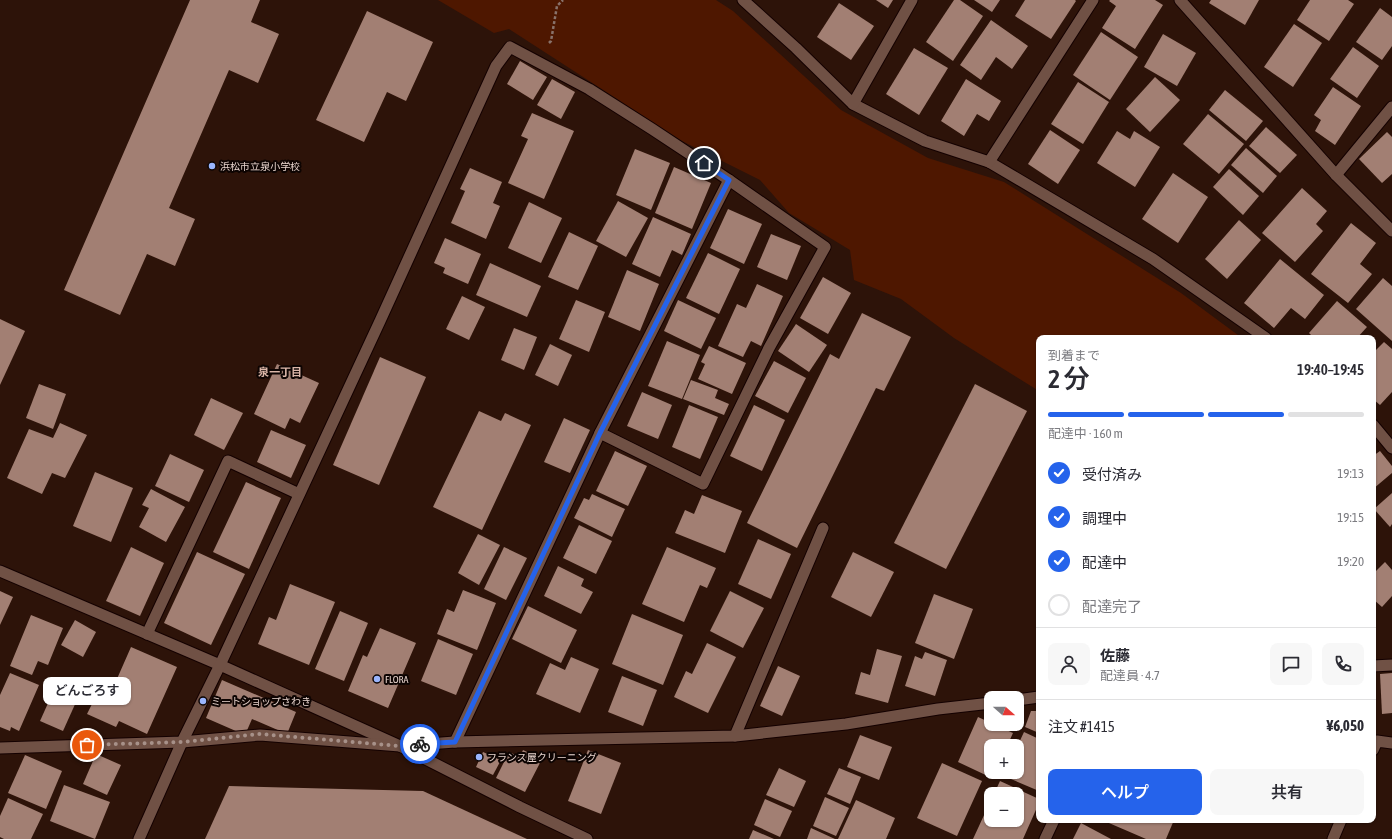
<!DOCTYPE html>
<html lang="ja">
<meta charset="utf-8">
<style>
:root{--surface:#fff;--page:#f7f7f7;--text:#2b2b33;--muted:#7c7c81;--line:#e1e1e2;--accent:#2563eb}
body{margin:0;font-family:"Asap Condensed","Noto Sans JP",sans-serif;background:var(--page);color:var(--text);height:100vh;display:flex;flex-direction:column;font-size:15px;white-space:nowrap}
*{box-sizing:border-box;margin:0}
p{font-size:13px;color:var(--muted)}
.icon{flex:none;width:22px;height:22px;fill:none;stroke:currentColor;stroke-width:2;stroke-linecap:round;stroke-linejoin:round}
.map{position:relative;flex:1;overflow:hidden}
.details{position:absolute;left:1036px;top:335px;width:340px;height:488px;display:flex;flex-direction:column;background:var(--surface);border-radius:8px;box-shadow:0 1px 3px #0004}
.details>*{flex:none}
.needle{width:26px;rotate:111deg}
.buttons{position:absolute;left:984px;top:691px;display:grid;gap:8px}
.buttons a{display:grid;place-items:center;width:40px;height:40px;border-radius:8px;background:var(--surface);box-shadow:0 1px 3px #0004;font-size:20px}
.pin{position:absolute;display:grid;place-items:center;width:34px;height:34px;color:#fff;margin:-17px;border:2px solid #fff;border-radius:50%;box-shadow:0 1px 4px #0007}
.courier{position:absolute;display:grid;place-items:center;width:40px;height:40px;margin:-20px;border:3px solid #2563eb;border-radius:50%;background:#fff;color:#222;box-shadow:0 1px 5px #0007}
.bubble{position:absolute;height:28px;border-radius:8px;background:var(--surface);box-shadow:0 1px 3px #0004;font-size:13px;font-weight:600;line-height:28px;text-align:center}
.summary em{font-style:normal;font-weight:600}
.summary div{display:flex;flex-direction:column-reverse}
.summary{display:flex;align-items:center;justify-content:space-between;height:68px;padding:0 12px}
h1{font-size:26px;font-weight:600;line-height:30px}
.bar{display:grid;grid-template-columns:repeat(4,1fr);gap:6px 4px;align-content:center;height:48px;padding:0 12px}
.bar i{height:5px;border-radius:3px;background:var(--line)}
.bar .on{background:var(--accent)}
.bar p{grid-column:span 4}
.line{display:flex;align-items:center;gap:10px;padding:0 12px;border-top:1px solid var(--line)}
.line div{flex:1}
.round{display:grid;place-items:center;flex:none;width:42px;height:42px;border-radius:8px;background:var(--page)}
ol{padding:0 12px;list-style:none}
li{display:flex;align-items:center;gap:12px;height:44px}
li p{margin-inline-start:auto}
li .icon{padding:4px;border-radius:50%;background:var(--accent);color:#fff;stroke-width:4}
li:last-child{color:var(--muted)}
li i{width:22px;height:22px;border:2px solid var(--line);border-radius:50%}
.button{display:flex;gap:8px;margin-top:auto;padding:8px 12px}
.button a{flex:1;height:46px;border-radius:8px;background:var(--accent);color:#fff;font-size:16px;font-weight:600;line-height:46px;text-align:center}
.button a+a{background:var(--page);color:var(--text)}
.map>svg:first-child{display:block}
</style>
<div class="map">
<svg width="1392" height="839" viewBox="0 0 1392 839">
<rect width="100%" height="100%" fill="#2d1309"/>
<!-- green -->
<polygon fill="#4e1700" points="438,0 716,0 733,11 841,110 928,158 1004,182 1181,293 1242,338 1039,338 1039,391 954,338 901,299 854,280 850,250 789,213 760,180 682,141 509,29 494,33"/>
<!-- building -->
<g fill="#a27f73">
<polygon points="190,0 260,0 251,22 279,34 258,83 229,70 169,208 195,219 175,266 147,254 120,315 64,290"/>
<polygon points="876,0 893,0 888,8"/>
<polygon points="954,0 960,0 983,16 953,61 926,42"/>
<polygon points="974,0 1000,0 992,12"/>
<polygon points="1025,0 1075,0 1076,1 1051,39 1015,16"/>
<polygon points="1110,0 1155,0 1163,5 1135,49 1102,28 1116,6 1109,1"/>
<polygon points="1211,0 1259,0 1245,25 1209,3"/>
<polygon points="1310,0 1348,0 1354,4 1329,41 1297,20"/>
<polygon points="839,3 874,26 851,60 817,37"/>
<polygon points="1380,8 1392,17 1392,46 1382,60 1356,42"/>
<polygon points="367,11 433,42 406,101 387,92 364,142 316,120"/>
<polygon points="991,20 1028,46 1012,69 996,57 981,80 960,65"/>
<polygon points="1294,24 1322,43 1293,87 1264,67"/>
<polygon points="1101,32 1138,57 1110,100 1073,75"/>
<polygon points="1163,34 1196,53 1177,86 1144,67"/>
<polygon points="1353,47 1379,66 1357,98 1330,79"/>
<polygon points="914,48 948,68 919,115 886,94"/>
<polygon points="520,61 547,77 533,100 507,84"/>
<polygon points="1155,77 1180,100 1150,132 1126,109"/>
<polygon points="552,79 575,92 561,119 537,105"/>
<polygon points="966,79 1001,101 989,121 977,114 964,136 941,121"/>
<polygon points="1078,82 1109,102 1083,144 1051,124"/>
<polygon points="1333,87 1361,106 1335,145 1315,131 1321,120 1314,115"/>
<polygon points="1225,90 1263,121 1246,141 1209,110"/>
<polygon points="532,113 574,131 544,199 508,183 528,139 521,136"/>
<polygon points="1208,114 1244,144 1219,174 1183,144"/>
<polygon points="1266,127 1297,155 1280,173 1249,146"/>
<polygon points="1050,130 1080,150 1058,184 1028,164"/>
<polygon points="1117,131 1130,139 1134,131 1160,147 1135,187 1097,163"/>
<polygon points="1387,132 1392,137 1392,174 1382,183 1359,159"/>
<polygon points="1246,148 1277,176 1263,193 1231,165"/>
<polygon points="635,149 670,163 651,210 616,195"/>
<polygon points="674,167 711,183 692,229 655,213"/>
<polygon points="470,168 502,182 493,203 500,206 486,239 451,223 465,191 460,189"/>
<polygon points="1229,169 1259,196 1243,215 1213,187"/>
<polygon points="1173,173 1208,197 1178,243 1142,219"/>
<polygon points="1302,188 1327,211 1316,224 1323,231 1295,262 1262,233"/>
<polygon points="618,201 648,218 626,257 596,241"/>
<polygon points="529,202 562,218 541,263 508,248"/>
<polygon points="728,209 762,224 744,264 710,248"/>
<polygon points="653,217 691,234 682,255 672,250 660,277 632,264"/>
<polygon points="1239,220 1261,240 1227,279 1205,259"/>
<polygon points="1351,223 1376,243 1360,264 1372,274 1348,303 1311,274"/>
<polygon points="569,232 598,246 578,290 548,277"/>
<polygon points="771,234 801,246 787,280 757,267"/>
<polygon points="445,238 481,254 468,284 443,273 445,268 434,263"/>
<polygon points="708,253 740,269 719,314 686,298"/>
<polygon points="1280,259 1324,295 1305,319 1291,308 1274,328 1244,303"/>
<polygon points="490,263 541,286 527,317 476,295"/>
<polygon points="627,270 659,284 640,331 608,317"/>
<polygon points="823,277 851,293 828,334 800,318"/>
<polygon points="1383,278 1392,286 1392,341 1356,309"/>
<polygon points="757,284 783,296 761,346 751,341 743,357 718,346 737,304 746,308"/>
<polygon points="462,296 485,307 469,340 446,329"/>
<polygon points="576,300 605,312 589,352 559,339"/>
<polygon points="678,300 716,318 701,349 664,331"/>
<polygon points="1337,301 1367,327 1357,338 1314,338 1309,333"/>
<polygon points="862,313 911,337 884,391 876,388 797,548 747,523 830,354 839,359"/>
<polygon points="0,319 25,331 0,385"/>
<polygon points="796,324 827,345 809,372 778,351"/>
<polygon points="514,328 537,337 524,370 501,360"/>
<polygon points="667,341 700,355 682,399 648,386"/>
<polygon points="1384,342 1392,349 1392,392 1380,405 1373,399 1373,353"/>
<polygon points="550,344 572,355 558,386 535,375"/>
<polygon points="709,346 746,363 732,394 698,379 705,364 701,362"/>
<polygon points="380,357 426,377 379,485 333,465"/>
<polygon points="774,361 806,378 788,413 755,396"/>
<polygon points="277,364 319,383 300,423 290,418 285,429 254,414"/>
<polygon points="691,380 718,390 715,398 729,404 724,415 683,399"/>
<polygon points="39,384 66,394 53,429 26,418"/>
<polygon points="975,384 1027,411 946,569 894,543"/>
<polygon points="642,392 672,405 658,439 627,426"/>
<polygon points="211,398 243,413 224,450 194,435"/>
<polygon points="689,405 718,417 700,459 672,447"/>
<polygon points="754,405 785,420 762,471 730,456"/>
<polygon points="479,411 501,421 505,413 531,425 482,530 433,507"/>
<polygon points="564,418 590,430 570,473 544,462"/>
<polygon points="60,423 87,435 65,478 52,473 42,494 7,478 29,429 53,438"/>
<polygon points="271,430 306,445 291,478 257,462"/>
<polygon points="615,451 647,466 628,506 596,491"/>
<polygon points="1380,451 1392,466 1392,473 1373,489 1373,456"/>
<polygon points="170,454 204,470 189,502 155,486"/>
<polygon points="95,472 133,488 111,542 73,526"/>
<polygon points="246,482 281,498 249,569 213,552"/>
<polygon points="151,489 185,507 166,542 139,527 149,508 142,505"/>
<polygon points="1392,493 1392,524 1390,527 1374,509"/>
<polygon points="592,494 625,509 612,537 574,518 584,498 589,500"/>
<polygon points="702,495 742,511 725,553 675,533 685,510 694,514"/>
<polygon points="579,525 612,541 596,574 563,558"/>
<polygon points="478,534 500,545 479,585 458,573"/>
<polygon points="758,539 791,554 771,599 738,584"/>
<polygon points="131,547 164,563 140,616 106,601"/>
<polygon points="504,547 527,558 506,600 484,589"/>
<polygon points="667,547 716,568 707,588 700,585 684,622 642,604"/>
<polygon points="197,552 245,574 211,645 164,623"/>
<polygon points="853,552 894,572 871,617 831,597"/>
<polygon points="1385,562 1392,570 1392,596 1382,607 1373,599 1373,574"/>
<polygon points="558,566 584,579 581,586 593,592 581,614 544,596"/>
<polygon points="290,584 335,602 309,665 258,644 269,617 276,620"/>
<polygon points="463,590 496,603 477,650 437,634 447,609 454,612"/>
<polygon points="0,591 13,597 0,625"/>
<polygon points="730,591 764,608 743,648 710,631"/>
<polygon points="934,594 973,609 954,659 915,643"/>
<polygon points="528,606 577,630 561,663 512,639"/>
<polygon points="340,611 368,623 344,681 315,669"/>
<polygon points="632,614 683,635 663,685 612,664"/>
<polygon points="31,615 63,628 48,665 38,661 32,675 10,666"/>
<polygon points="75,620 96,632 83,657 61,645"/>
<polygon points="380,628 416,643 388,708 348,691 363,655 367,657"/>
<polygon points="438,639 473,654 456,695 421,681"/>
<polygon points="707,643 736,657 708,713 674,697 686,671 692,674"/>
<polygon points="131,647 177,667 147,734 119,721 116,727 87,714 98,692 109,697"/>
<polygon points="877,649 902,656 888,703 855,694 861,672 870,675"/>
<polygon points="925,652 947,660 935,696 905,686 915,656 922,659"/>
<polygon points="571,657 599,669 580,713 536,694 550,663 565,670"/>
<polygon points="778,666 800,676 782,716 760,706"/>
<polygon points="10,673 39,685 19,731 11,727 10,731 0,727 0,695"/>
<polygon points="1392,673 1392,713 1382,714 1380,674"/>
<polygon points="622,676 657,690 643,726 608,712"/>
<polygon points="222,680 296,712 287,734 252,719 245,735 206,718"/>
<polygon points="58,681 81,691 63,731 40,721"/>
<polygon points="1031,711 1039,711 1039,733 1025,727"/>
<polygon points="978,717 1013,733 1007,746 991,746 991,772 995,772 992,778 958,762"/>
<polygon points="1024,732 1039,739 1039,791 1004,776 1006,772 1017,772 1017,747"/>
<polygon points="860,735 892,747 879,780 847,767"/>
<polygon points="523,750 542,759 525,792 496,778 509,752 520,757"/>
<polygon points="588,750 621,763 601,814 568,801"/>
<polygon points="483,752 501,760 493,775 476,767"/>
<polygon points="96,754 121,765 107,795 83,784"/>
<polygon points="25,755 62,771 46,809 8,793"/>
<polygon points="942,763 982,781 957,836 917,818"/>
<polygon points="779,768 806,781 794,807 766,795"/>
<polygon points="839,768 861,777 850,804 827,794"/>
<polygon points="1000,781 1039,799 1039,803 1023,839 973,839 991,800 991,820 1017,820 1017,794 994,794"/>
<polygon points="64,785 110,802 95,839 50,821"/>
<polygon points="229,786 423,791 527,839 205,839"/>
<polygon points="825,797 849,808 836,836 813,826"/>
<polygon points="8,798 43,814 31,839 4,839 0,837 0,816"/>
<polygon points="765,799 792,811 780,837 754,825"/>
<polygon points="856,800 895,818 886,839 838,839"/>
<polygon points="1102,820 1174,820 1166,839 1146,839"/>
<polygon points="1081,823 1111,839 1073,839"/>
<polygon points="811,828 835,839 807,839"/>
<polygon points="753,830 774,839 749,839"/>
</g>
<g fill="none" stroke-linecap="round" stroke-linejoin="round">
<!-- minor casing -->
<g stroke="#140100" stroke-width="13">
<g id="minor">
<polyline points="743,0 796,48 853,104 925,141 989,162 1153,259 1266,338"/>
<polyline points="1180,0 1336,175 1392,231"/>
<polyline points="853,104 912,0"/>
<polyline points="989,162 1093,0"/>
<polyline points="1336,175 1392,107"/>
<polyline points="1373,425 1392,448"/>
<polyline points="0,571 220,665 400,746 520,807 587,839"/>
<polyline points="147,634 228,461 299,494"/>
<polyline points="1373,666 1392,665"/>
<polyline points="1017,700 1039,697"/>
<polyline points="735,736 823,528"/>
<polyline points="455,742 600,433 729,180"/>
<polyline points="0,748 182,742 260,735 400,746 455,742 735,736 846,724 938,709 991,703"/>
<polyline points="1373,750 1377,741 1392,743"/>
<polyline points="139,839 182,742 220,665 380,321 496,66 510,47 589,89 652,129 729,180 825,247 769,348 703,484 600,433"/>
<polyline points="1045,839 1054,820"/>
<polyline points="1333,839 1341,820"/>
</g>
</g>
<!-- path -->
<polyline stroke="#89726a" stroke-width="2.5" stroke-dasharray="3 2" stroke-linecap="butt" points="549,43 551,41 557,6 563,0"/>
<!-- minor -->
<use href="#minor" stroke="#705145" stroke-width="11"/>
</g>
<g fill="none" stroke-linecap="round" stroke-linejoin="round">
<!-- done -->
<polyline stroke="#a79189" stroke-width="4" stroke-dasharray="0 7.2" points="87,745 182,742 260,734 400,746 420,744"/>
<!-- route -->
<polyline stroke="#2563eb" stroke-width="5" points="420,744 455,742 600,433 729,180 704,163"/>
</g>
<!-- markers -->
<g fill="#9ab5fd" stroke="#0d0402" stroke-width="1.5">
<circle cx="212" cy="166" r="4"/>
<circle cx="377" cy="679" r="4"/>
<circle cx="203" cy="701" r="4"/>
<circle cx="479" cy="757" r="4"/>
</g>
<g text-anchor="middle" stroke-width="4" stroke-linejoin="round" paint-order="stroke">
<!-- poi labels -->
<g font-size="10" fill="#e9d5ce" stroke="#0d0402" text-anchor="start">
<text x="220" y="170">浜松市立泉小学校</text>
<text x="385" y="683">FLORA</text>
<text x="211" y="705">ミートショップさわき</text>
<text x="487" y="761">フランス屋クリーニング</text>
</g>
<!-- neighbourhood labels -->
<g font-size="11" font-weight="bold" fill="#dcb7a9" stroke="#0d0402">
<text x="280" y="376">泉一丁目</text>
</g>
</g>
</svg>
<div class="buttons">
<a><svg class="needle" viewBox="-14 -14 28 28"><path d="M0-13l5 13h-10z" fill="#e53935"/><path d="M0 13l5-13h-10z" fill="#7c7c81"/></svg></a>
<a>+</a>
<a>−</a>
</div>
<div class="pin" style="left:87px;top:745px;background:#ea580c"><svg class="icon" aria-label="bag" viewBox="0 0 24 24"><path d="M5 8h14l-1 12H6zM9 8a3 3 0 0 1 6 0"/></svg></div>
<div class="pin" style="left:704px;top:163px;background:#1f2937"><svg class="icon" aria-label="home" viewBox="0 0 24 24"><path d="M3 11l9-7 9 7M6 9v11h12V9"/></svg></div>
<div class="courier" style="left:420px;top:744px"><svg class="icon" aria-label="bike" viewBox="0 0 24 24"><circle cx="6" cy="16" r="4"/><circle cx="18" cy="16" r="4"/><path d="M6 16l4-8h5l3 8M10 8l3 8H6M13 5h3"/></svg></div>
<div class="bubble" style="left:43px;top:677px;width:88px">どんごろす</div>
<section class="details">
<div class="summary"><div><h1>2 分</h1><p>到着まで</p></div><em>19:40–19:45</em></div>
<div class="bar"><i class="on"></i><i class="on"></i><i class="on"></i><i></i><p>配達中 · 160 m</p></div>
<ol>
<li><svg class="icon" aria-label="check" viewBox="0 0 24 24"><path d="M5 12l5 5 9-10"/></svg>受付済み<p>19:13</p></li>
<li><svg class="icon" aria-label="check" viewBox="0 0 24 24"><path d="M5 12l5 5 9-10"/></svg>調理中<p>19:15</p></li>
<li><svg class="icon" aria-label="check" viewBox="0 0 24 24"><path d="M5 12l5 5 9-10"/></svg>配達中<p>19:20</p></li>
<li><i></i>配達完了</li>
</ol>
<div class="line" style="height:72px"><a class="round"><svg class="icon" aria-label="person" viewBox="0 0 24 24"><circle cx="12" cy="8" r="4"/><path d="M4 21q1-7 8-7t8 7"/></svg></a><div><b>佐藤</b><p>配達員 · 4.7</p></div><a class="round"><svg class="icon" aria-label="chat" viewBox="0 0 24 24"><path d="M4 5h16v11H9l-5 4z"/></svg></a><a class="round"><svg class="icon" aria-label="phone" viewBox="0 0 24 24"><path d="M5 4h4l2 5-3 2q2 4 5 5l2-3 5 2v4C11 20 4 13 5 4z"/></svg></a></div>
<div class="line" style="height:52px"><div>注文 #1415</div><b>¥6,050</b></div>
<div class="button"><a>ヘルプ</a><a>共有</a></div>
</section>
</div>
